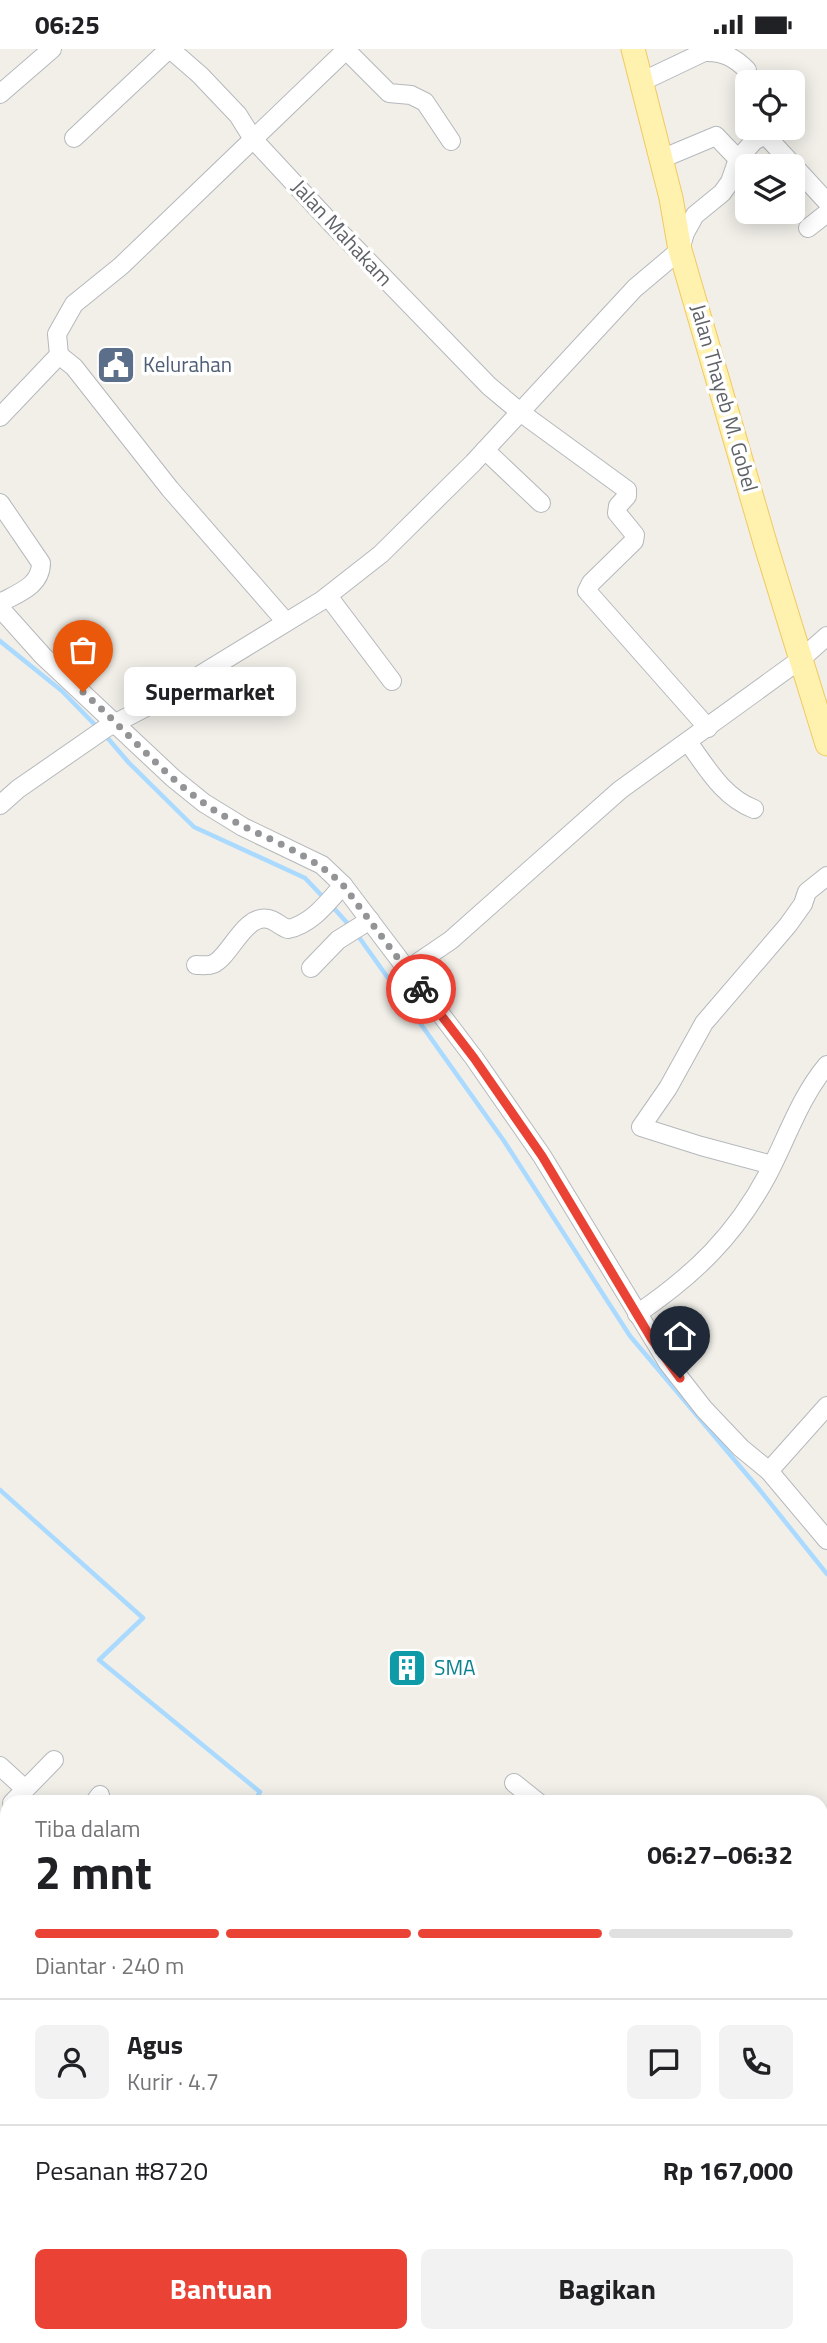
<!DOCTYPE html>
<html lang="id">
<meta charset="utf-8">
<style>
:root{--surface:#fff;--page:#f2f2f2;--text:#202124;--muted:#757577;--line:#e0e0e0;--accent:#ea4335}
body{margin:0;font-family:"Titillium Web",sans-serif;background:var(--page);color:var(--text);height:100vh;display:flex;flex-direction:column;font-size:26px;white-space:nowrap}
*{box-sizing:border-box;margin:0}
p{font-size:23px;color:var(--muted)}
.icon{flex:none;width:38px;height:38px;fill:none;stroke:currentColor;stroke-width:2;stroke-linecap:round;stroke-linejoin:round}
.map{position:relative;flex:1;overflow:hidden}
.drawer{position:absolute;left:0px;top:1746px;width:828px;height:548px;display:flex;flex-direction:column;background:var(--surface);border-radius:21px 21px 0 0;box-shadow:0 4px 18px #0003}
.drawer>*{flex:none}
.tools{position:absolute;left:735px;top:21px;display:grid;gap:14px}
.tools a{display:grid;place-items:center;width:70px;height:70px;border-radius:10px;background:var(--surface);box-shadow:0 4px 18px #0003;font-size:35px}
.pin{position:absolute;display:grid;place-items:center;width:60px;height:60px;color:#fff;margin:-72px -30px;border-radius:50% 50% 50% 0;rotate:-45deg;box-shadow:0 0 7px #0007}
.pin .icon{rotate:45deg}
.courier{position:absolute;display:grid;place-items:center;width:70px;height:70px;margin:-35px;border:5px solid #ea4335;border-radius:50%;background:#fff;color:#222;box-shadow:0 2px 9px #0007}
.bubble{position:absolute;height:49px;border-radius:10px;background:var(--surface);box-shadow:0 4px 18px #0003;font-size:23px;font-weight:700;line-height:49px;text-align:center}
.head em{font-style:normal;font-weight:700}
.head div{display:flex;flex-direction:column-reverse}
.head{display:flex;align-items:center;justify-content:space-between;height:119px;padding:0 35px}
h1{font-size:46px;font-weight:700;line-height:52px}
.bar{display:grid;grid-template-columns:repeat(4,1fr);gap:10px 7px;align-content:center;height:84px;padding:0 35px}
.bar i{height:9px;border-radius:5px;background:var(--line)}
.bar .active{background:var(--accent)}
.bar p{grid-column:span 4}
.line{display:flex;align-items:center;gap:18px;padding:0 35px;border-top:2px solid var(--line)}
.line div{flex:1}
.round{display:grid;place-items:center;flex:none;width:74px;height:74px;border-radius:10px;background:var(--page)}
.cta{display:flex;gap:14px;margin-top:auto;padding:14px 35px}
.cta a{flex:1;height:80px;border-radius:10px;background:var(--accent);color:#fff;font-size:28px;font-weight:700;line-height:80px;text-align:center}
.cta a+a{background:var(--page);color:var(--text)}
.status{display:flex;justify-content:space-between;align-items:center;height:49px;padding:0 35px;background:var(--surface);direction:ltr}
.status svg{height:19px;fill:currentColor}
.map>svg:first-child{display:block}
</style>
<div class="status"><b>06:25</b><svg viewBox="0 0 49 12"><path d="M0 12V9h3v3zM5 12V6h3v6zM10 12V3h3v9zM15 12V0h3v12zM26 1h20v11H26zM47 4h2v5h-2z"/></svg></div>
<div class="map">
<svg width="827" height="2294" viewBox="0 0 827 2294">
<rect width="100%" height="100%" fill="#f1efe8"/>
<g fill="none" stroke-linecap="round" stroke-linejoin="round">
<!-- stream -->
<g stroke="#aadaff" stroke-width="4.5">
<polyline points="0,592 62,642 98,679"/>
<polyline points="105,686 129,714 194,778 305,829 324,849"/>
<polyline points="330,855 350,877"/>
<polyline points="356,884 504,1092 630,1287 759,1440 827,1525"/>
<polyline points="0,1441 143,1569 99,1611 260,1743 253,1754"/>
<polyline points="337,2287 343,2294"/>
</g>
<!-- minor casing -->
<g stroke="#b5b8bc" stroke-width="20">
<g id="minor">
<polyline points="170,0 200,26 238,66 253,90 331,174 489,337 520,363 627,441 627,447 618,457 617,464 635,486 634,492 591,534 587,542 708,679"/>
<polyline points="346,1 389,44 411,46 425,53 451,92"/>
<path d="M641,33L704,3C722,2 734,8 747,21"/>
<polyline points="0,45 52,0"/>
<polyline points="74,89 169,0"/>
<polyline points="661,110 716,87 738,110"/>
<polyline points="808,179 827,164"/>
<polyline points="59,306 74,318 170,440 286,573"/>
<polyline points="0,368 59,306 57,285 74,255 121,217 347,0"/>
<polyline points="485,401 541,454"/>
<path d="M0,454L41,514C41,537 18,544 0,554"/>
<polyline points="328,547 392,632"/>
<polyline points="0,559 43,607 173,729 204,754 243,778 322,816 343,836 474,1009 542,1107 668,1314 704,1360 741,1399 769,1422 827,1491"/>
<path d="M688,693C707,719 723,748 754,760"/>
<polyline points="0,756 18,740 106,679 156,653 321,552 381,505 473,414 635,239 680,201 685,184 695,166 722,144 730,133 738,110 754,92 763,87 769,90 827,153"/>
<path d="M196,916C201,916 208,917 213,915C230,908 244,865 268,870C275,871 281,878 288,880C312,875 328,853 343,836"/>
<polyline points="311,919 338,891 370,871"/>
<polyline points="407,921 451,891 620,741 801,610 827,587"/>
<polyline points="772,1116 701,1097 641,1078 668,1039 704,974 788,876 803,855 807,843 827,827"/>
<path d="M637,1265C694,1226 735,1187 768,1125C787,1089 800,1048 827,1016"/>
<polyline points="769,1422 827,1357"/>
<polyline points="0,1717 25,1740"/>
<polyline points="514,1734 539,1754"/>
<polyline points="12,1754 54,1711"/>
<polyline points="94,1754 100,1746"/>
<polyline points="0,1798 7,1803"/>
<polyline points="0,1878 7,1883"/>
<polyline points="0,1964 7,1957"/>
<polyline points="821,1972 827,1976"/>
<polyline points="821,2053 827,2046"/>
<polyline points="599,2294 605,2287"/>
</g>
</g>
<!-- major casing -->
<g stroke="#f2c960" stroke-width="25">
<g id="major">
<polyline points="633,0 671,149 680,201 766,497 827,695"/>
<polyline points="0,2235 7,2251"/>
<polyline points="21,2287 24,2294"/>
</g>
</g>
<!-- minor -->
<use href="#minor" stroke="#fff" stroke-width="18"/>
<!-- major -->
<use href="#major" stroke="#fff2af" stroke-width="23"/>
</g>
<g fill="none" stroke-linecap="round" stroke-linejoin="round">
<!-- done -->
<path stroke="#929495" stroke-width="7" stroke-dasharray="0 12.6" d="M83,643C124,679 160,723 205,755C249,786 305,798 343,836L421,940"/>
<!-- route -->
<polyline stroke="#ea4335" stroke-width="9" points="421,940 474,1009 542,1107 651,1289 680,1329"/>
</g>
<!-- icons -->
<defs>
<g id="civic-square" transform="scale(2.0125)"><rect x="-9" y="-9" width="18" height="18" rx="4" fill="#5c6f8a" stroke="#fff"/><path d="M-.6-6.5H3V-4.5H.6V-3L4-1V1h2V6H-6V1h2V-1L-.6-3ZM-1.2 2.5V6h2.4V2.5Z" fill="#fff"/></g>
<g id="building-square" transform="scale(2.0125)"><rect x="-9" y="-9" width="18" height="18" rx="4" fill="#0f9aa8" stroke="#fff"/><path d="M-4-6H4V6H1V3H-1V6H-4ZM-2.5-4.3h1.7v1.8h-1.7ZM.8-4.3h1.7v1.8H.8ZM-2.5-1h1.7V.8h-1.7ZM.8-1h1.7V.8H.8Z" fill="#fff"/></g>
</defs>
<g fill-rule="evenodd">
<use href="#civic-square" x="116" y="316"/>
<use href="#building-square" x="407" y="1619"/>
</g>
<g text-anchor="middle" stroke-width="7" stroke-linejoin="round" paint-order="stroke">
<!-- street labels -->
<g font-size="21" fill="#5f6368" stroke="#fff">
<text transform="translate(342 184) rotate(47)" y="7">Jalan Mahakam</text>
<text transform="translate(724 349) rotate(74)" y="7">Jalan Thayeb M. Gobel</text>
</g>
<!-- service labels -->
<g font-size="21" fill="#4e5e75" stroke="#fff" text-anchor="start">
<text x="143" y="323">Kelurahan</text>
</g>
<!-- culture labels -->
<g font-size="21" fill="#0d838f" stroke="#fff" text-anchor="start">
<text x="434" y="1626">SMA</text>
</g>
</g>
</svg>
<div class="tools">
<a><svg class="icon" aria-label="locate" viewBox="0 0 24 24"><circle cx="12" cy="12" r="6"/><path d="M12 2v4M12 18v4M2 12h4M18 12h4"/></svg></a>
<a><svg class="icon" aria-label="layers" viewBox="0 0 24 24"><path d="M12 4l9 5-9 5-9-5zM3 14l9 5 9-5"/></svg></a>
</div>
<div class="pin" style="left:83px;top:643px;background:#ea580c"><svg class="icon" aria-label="bag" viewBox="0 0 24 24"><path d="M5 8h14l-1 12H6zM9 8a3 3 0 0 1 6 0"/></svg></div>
<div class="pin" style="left:680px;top:1329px;background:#1f2937"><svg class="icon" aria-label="home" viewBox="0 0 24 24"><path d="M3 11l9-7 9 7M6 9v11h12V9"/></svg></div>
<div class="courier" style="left:421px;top:940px"><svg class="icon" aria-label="bike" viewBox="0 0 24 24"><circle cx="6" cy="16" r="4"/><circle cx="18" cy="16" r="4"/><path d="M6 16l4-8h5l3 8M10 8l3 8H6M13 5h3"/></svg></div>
<div class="bubble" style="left:124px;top:618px;width:172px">Supermarket</div>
<section class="drawer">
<div class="head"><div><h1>2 mnt</h1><p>Tiba dalam</p></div><em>06:27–06:32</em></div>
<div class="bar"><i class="active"></i><i class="active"></i><i class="active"></i><i></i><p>Diantar · 240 m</p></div>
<div class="line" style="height:126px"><a class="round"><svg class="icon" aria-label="person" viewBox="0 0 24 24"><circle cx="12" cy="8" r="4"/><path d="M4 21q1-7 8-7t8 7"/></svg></a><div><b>Agus</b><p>Kurir · 4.7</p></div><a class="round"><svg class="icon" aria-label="chat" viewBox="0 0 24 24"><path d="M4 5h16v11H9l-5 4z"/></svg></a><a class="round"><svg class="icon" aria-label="phone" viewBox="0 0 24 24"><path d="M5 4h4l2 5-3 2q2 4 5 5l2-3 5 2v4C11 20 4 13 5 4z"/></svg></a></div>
<div class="line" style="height:91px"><div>Pesanan #8720</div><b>Rp 167,000</b></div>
<div class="cta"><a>Bantuan</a><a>Bagikan</a></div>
</section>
</div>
